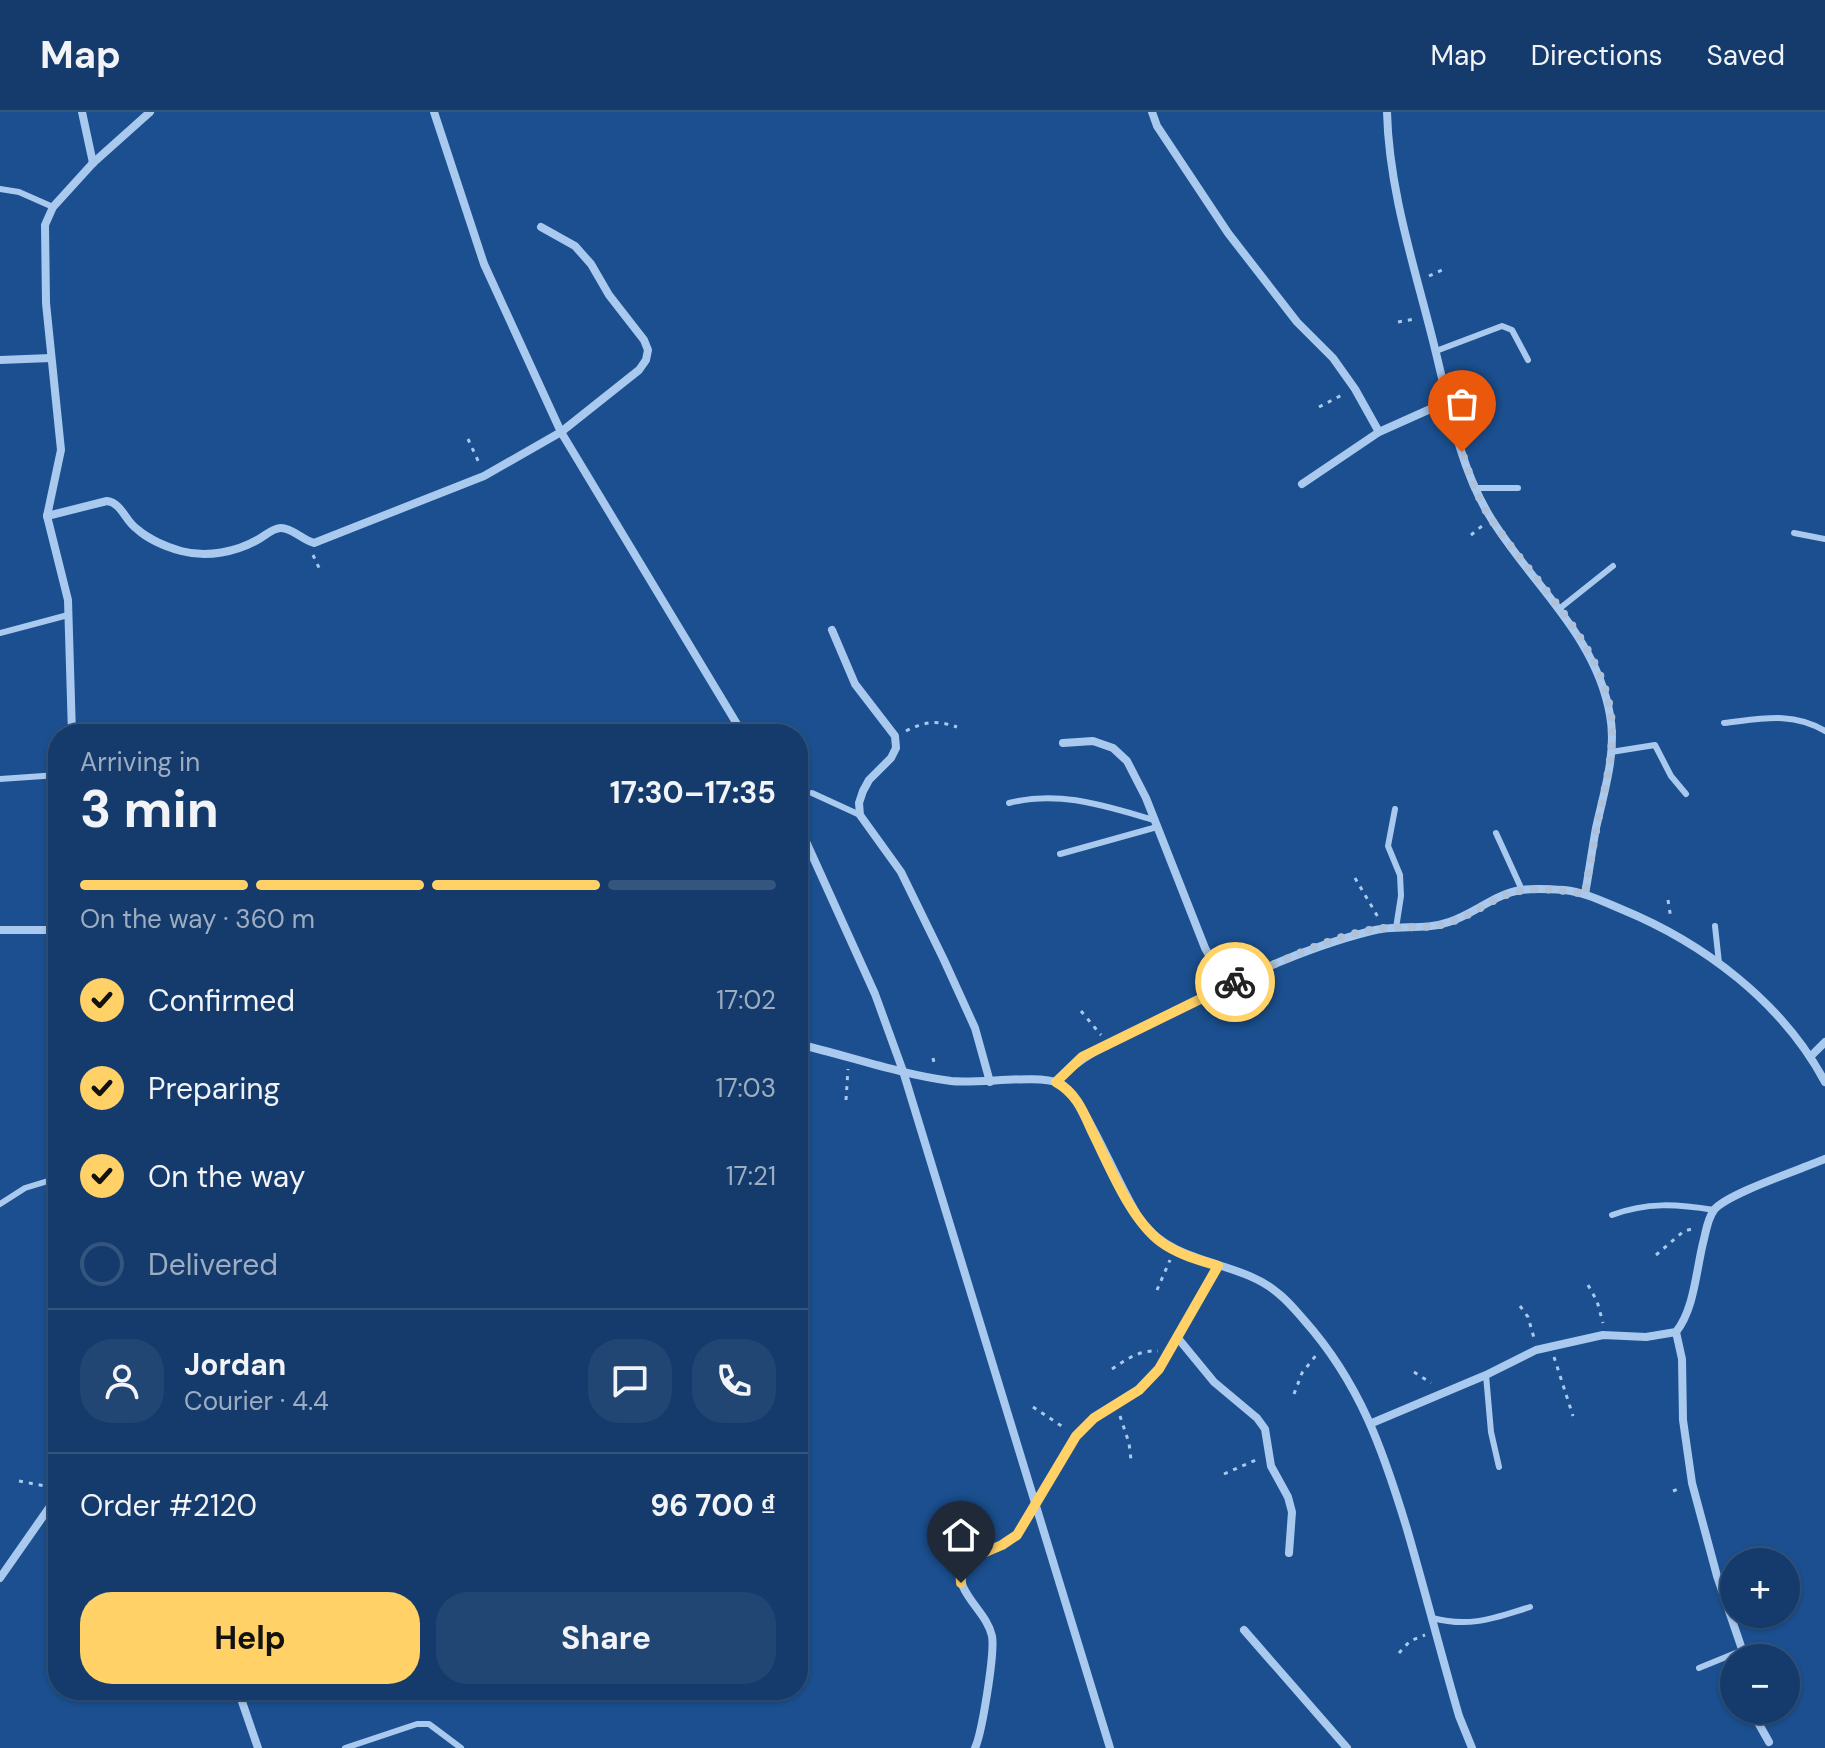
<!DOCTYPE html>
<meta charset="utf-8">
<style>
:root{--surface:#143b6b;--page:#214673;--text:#f1f3f6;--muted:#9dadc1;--line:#33557e;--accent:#ffd166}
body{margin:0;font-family:"DM Sans",sans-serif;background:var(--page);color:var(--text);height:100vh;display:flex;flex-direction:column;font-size:30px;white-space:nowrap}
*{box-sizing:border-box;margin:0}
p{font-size:26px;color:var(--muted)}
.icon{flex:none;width:44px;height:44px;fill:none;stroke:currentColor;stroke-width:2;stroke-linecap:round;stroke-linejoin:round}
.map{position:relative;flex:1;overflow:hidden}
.details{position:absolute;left:48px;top:612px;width:760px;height:976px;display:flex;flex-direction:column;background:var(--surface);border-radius:32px;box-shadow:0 2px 6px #0004,0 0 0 2px var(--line)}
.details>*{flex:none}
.tools{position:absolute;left:1720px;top:1436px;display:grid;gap:16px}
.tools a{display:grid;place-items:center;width:80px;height:80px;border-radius:50%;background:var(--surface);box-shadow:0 2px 6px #0004,0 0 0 2px var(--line);font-size:40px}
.pin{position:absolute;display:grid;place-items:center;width:68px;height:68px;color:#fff;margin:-82px -34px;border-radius:50% 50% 50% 0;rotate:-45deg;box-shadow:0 0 8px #0007}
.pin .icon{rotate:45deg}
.courier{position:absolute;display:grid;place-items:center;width:80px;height:80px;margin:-40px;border:6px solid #ffd166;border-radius:50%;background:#fff;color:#222;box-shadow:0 2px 10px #0007}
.summary em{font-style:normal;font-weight:700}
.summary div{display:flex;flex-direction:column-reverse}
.summary{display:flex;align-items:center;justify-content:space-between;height:136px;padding:0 32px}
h1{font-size:52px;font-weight:700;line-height:60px}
.bar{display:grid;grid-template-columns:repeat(4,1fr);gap:12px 8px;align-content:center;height:96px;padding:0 32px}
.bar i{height:10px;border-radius:6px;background:var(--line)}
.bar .current{background:var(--accent)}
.bar p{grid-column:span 4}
.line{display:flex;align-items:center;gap:20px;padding:0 32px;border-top:2px solid var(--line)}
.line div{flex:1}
.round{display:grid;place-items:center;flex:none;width:84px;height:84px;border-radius:32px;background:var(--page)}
ol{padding:0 32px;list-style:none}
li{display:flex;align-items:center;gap:24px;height:88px}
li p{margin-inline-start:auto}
li .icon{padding:8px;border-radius:50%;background:var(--accent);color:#111;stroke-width:4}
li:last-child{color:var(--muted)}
li i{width:44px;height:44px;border:4px solid var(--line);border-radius:50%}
.cta{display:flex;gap:16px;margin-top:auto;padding:16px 32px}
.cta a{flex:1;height:92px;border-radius:32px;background:var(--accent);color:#111;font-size:32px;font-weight:700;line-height:92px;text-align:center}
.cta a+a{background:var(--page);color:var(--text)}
header{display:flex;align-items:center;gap:48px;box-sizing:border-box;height:112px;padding:0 40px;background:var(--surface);border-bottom:2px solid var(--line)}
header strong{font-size:38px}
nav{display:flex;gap:44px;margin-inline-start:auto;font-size:28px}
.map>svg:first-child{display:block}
</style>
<header>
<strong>Map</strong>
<nav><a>Map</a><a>Directions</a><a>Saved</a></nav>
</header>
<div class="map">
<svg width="1825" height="1636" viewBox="0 0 1825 1636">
<rect width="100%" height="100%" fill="#1b4f8f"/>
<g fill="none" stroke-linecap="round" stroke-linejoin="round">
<!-- path -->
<g stroke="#a9c9ee" stroke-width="3" stroke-dasharray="4 6" stroke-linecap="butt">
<polyline points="1429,164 1444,157"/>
<polyline points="1398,210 1415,207"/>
<polyline points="1319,295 1344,282"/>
<polyline points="468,327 480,353"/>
<polyline points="1471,423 1482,414"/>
<polyline points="313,443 321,460"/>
<path d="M906,619C926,609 936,608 957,615"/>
<polyline points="1355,766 1378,805"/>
<polyline points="1668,788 1671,807"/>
<polyline points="1081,899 1101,923"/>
<polyline points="933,946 935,955"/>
<polyline points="846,988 848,957"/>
<polyline points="1656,1143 1684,1119 1696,1116"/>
<polyline points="1588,1173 1597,1189 1603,1211"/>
<polyline points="1157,1178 1170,1148"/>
<polyline points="1520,1194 1528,1205 1534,1226"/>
<polyline points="1554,1245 1573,1304"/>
<path d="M1112,1257C1127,1247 1139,1238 1158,1239"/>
<polyline points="1414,1260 1431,1271"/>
<polyline points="1294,1282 1302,1261 1317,1242"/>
<polyline points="1033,1295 1066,1317"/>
<polyline points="1120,1304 1129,1331 1131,1348"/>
<polyline points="1224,1362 1258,1347"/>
<polyline points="19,1369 50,1375"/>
<polyline points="1673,1379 1681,1376"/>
<polyline points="1399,1541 1410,1529 1425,1523"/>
<polyline points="1765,1546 1784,1542"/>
</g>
<!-- lane -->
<g stroke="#a9c9ee" stroke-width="6">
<polyline points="0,77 19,80 53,95"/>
<polyline points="1436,239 1502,214 1512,218 1528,248"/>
<polyline points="1474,376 1518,376"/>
<polyline points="1794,421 1825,427"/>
<polyline points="1559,497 1613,454"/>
<polyline points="0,521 68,503"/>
<path d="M1724,611C1760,607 1792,599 1825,619"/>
<polyline points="1611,640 1655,633 1671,664 1686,682"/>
<polyline points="0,667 58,663"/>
<polyline points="812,681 860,703"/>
<path d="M1009,691C1060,678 1105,694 1154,708"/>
<polyline points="1395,697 1388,734 1400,763 1401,784 1396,816"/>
<polyline points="1496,721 1522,778"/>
<polyline points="1060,742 1157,715"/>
<polyline points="1715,814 1719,851"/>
<polyline points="0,1092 25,1076 58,1066"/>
<path d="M1612,1103C1647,1090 1677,1092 1714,1098"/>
<polyline points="1486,1263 1491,1320 1499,1355"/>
<path d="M1432,1506C1471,1516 1494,1506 1530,1495"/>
<polyline points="1699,1556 1743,1538"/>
<polyline points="345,1636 417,1612 429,1612 461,1636"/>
</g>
<!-- street -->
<g stroke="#a9c9ee" stroke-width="8">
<polyline points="82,0 93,51"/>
<polyline points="434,0 484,152 561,320 743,622"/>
<polyline points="1152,0 1157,14 1228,121 1297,210 1333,246 1355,277 1379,320"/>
<path d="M1387,0C1389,81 1416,159 1435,237C1449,293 1459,353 1489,403C1529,470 1596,522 1610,603C1617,640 1604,680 1596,716C1592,738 1589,760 1585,782"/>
<polyline points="0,248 51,246"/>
<polyline points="1302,372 1379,320 1446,290"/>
<path d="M47,404L107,389C122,391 125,409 137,417C148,427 167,435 181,439C207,446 237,440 259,427C266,423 273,416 281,416C292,416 303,428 314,431L484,364L561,320L639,258L646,248L648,238L644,228L609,183L591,152L575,134L541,115"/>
<polyline points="832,518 855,572 895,624 896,636 891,646 869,668 863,679 859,691 860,703 901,760 944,848 975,916 990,970"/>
<polyline points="72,622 68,488 47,404 61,338 46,191 45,113 53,95 93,51 150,0"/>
<polyline points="1063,631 1093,629 1113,636 1127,649 1146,686 1205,836 1226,873"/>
<polyline points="798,712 875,882 903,959 1110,1636"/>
<polyline points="0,818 58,818"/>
<path d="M798,932C849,944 899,962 951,969C978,972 1038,962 1059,971C1084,982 1121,1082 1142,1110C1176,1155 1239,1147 1279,1182C1288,1189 1296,1199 1304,1208C1360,1271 1383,1338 1407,1417C1425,1479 1441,1542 1459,1604L1472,1636"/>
<polyline points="1811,944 1825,930"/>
<path d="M1056,970C1083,941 1119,927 1154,910C1224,874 1295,838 1371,819C1397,812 1424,819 1449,810C1474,802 1495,782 1521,778C1534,776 1551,777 1564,778C1584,780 1602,789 1621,797C1704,831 1782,890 1825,970"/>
<polyline points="1676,1220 1682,1247 1683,1308 1692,1371 1717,1464 1745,1546"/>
<polyline points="1177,1225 1214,1270 1257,1306 1265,1317 1271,1354 1288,1385 1292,1400 1289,1441"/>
<path d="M1372,1311L1486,1263L1536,1238L1603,1223L1646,1225L1676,1220C1695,1196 1696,1157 1704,1127C1706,1118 1708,1106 1714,1098C1726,1082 1802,1057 1825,1047"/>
<polyline points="0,1466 58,1383"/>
<polyline points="1244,1518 1347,1636"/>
<polyline points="238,1578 258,1636"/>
<polyline points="1751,1598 1769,1630"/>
<path d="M975,1636C982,1621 995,1541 992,1524C986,1497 955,1483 960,1451L1002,1433L1017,1423L1076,1324L1094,1306L1139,1278L1159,1257L1218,1154"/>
</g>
</g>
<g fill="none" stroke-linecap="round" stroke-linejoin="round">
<!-- done -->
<path stroke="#afc1d8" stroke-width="8" stroke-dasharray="0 14.4" d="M1235,870C1279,851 1337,820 1384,816C1405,814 1425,817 1445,812C1467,806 1486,791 1506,783C1530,773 1560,778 1585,782C1589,756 1594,730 1599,704C1605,675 1613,644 1612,614C1609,536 1532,468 1491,407C1477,386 1470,363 1462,340"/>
<!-- route -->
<path stroke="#ffd166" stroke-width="10" d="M961,1471L960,1451L1002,1433L1017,1423L1076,1324L1094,1306L1139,1278L1159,1257L1218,1154C1199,1148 1177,1142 1161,1130C1130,1107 1109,1053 1092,1019C1083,999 1076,981 1056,970L1082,945L1235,870"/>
</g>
</svg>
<div class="tools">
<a>+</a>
<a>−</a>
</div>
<div class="pin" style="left:1462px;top:340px;background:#ea580c"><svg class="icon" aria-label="bag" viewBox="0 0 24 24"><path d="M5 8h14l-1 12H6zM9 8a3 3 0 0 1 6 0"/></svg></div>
<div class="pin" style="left:961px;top:1471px;background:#1f2937"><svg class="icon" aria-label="home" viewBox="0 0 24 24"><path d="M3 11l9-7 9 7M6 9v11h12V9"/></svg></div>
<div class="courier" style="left:1235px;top:870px"><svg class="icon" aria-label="bike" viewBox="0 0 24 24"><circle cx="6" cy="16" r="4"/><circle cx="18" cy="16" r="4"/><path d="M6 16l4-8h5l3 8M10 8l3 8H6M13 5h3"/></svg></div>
<section class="details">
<div class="summary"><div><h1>3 min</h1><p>Arriving in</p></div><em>17:30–17:35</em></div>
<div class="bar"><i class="current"></i><i class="current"></i><i class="current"></i><i></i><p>On the way · 360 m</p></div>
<ol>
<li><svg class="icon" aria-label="check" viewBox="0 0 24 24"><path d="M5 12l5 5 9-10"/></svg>Confirmed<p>17:02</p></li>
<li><svg class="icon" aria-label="check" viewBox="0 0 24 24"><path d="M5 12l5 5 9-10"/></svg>Preparing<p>17:03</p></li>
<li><svg class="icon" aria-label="check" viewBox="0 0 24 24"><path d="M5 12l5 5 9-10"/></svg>On the way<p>17:21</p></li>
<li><i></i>Delivered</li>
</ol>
<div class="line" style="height:144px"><a class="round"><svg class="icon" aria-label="person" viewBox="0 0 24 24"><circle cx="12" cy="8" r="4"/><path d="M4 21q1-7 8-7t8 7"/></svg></a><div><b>Jordan</b><p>Courier · 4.4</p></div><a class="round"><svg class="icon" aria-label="chat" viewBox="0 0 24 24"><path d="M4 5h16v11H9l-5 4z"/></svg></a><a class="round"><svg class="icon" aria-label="phone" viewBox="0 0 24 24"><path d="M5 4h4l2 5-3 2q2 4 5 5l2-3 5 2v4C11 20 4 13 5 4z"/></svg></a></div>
<div class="line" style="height:104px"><div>Order #2120</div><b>96 700 ₫</b></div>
<div class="cta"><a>Help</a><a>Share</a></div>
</section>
</div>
